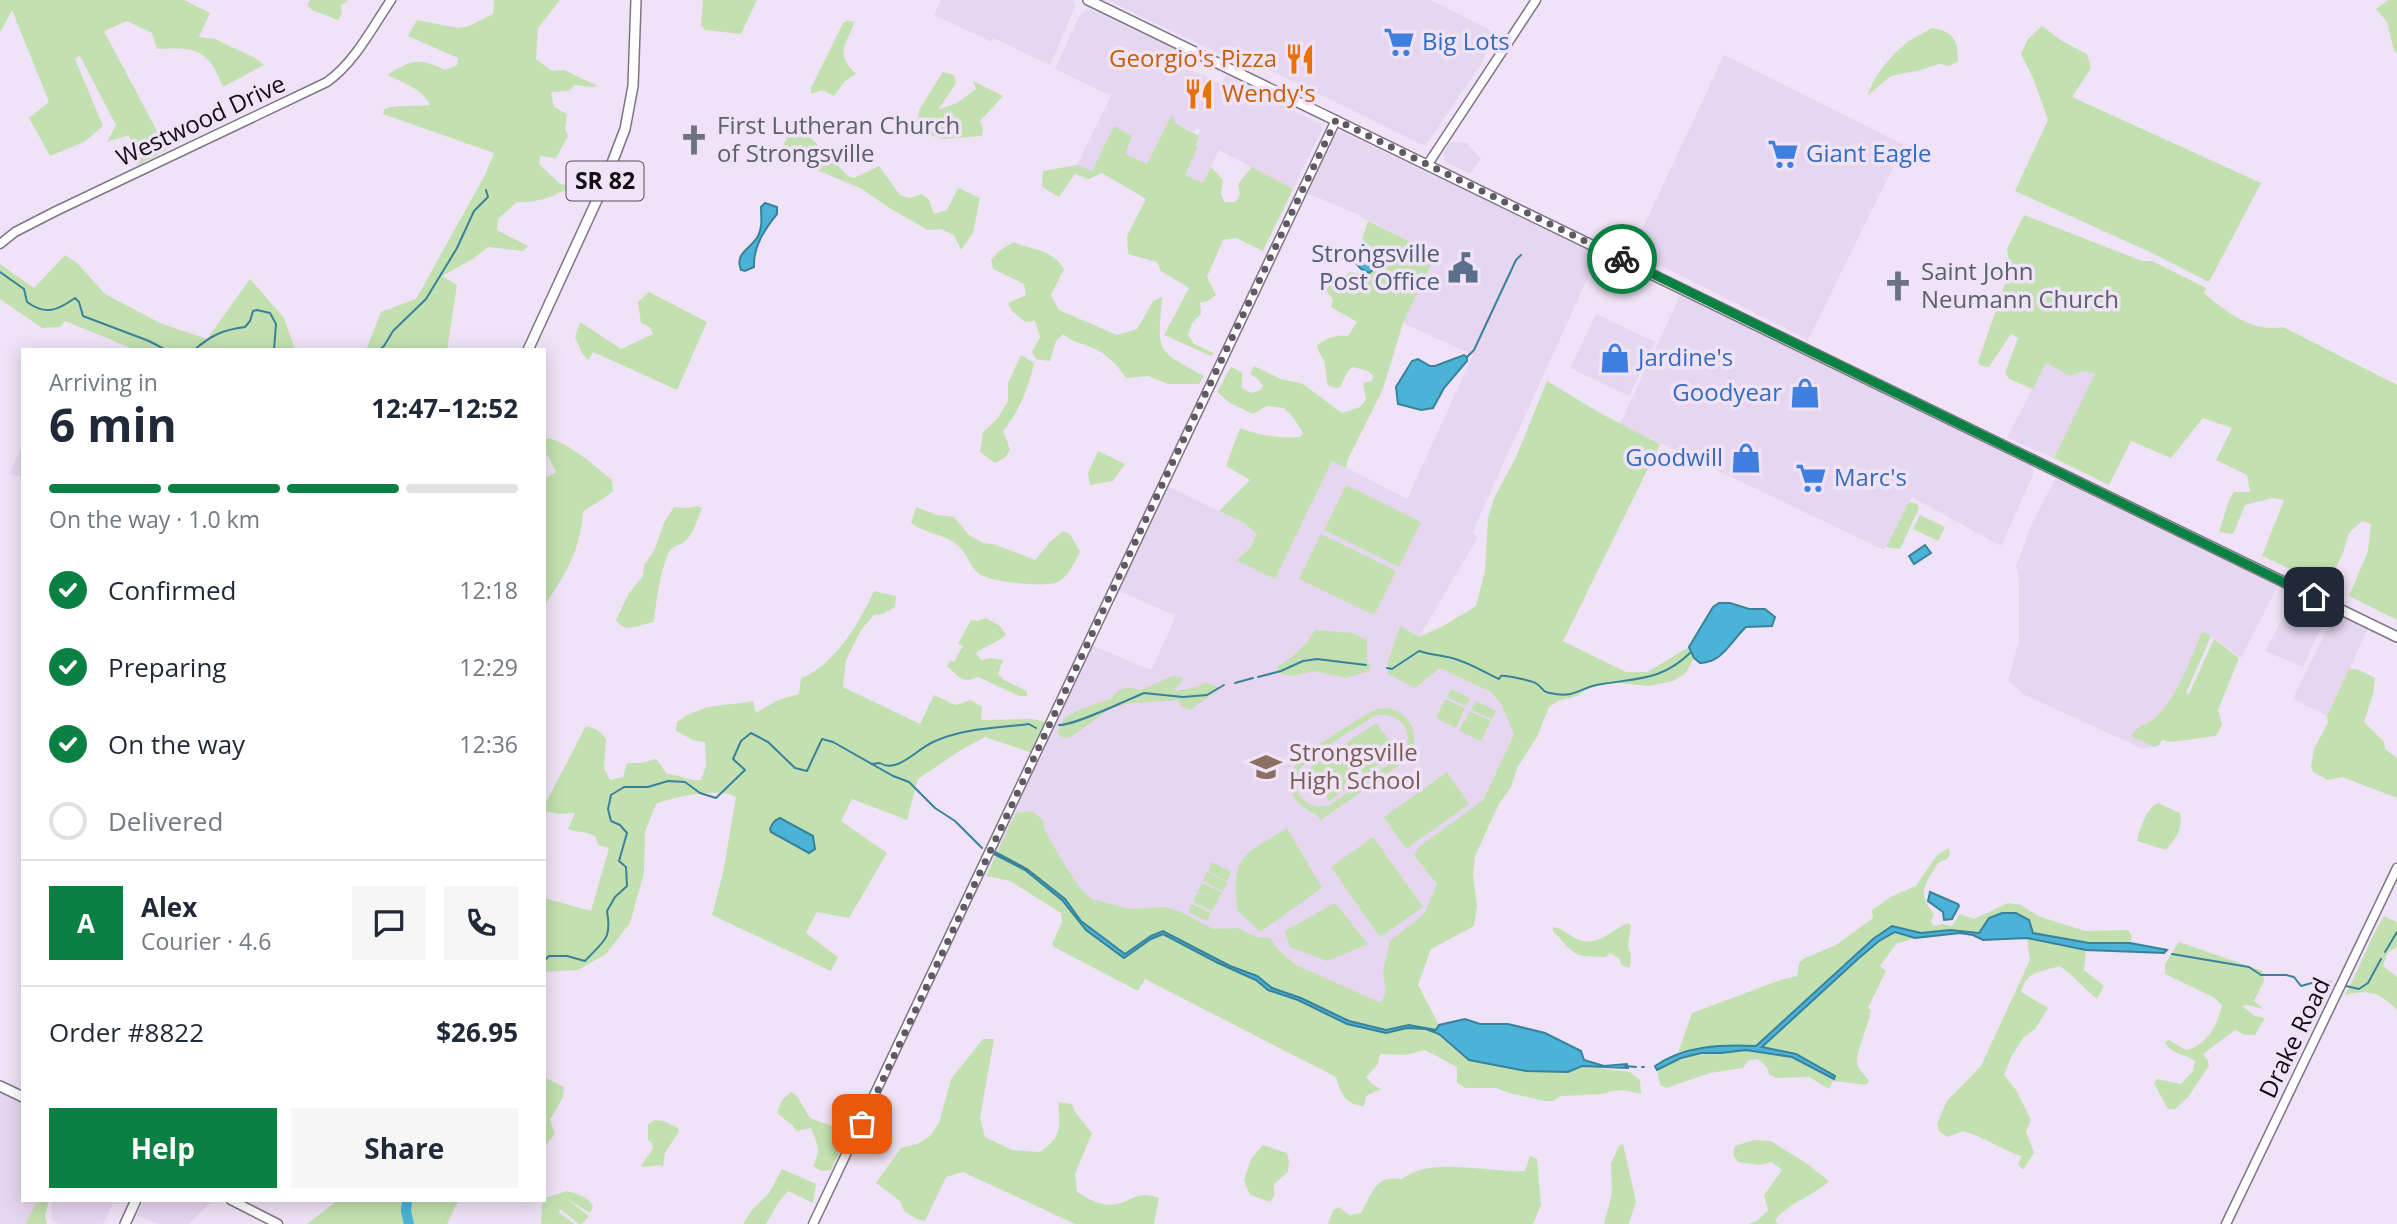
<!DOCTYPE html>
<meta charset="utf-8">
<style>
:root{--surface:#fff;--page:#f6f6f7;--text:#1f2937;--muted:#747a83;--line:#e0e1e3;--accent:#0b8043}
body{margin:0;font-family:"Open Sans",sans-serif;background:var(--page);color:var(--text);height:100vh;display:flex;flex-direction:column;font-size:26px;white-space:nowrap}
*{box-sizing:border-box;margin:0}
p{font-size:23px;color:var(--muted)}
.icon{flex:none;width:38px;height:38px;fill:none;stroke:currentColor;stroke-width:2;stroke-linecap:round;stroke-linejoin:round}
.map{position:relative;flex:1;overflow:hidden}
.side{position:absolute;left:21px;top:348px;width:525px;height:854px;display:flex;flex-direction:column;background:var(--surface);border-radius:0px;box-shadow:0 4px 18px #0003}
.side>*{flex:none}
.pin{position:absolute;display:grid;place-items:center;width:60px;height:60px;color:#fff;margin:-30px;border-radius:14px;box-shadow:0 4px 10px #0006}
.courier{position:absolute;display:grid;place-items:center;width:70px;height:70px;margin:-35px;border:5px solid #0b8043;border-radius:50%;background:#fff;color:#222;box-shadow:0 2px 9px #0007}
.summary em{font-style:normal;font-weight:700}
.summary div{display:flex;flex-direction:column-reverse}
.summary{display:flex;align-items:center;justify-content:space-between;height:119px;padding:0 28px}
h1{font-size:46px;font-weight:700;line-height:52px}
.bar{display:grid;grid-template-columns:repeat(4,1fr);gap:10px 7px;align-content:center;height:84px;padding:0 28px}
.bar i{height:9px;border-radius:5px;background:var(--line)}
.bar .on{background:var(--accent)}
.bar p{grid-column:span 4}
.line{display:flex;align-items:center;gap:18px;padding:0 28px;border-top:2px solid var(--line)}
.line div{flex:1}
.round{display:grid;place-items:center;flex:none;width:74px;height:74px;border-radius:0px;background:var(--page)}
ol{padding:0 28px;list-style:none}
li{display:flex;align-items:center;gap:21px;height:77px}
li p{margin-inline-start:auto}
li .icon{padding:7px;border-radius:50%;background:var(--accent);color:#fff;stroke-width:4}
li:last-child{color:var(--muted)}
li i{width:38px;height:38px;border:4px solid var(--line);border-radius:50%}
.button{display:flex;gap:14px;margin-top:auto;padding:14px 28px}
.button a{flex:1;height:80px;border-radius:0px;background:var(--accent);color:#fff;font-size:28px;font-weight:700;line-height:80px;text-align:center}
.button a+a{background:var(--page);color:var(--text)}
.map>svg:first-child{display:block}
</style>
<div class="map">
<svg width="2397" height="1224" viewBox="0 0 2397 1224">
<rect width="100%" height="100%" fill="#f0e3f7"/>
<!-- built -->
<g fill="#e7d6f0">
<polygon points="941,0 1073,0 1075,7 1050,65 993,38 992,42 934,15"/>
<polygon points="1107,0 1431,0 1496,33 1480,66 1425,146 1245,58 1240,64"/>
<polygon points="1089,9 1198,60 1193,73 1197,72 1221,84 1226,75 1288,104 1287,107 1321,124 1322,129 1293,189 1219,150 1203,184 1185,175 1198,147 1196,145 1200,130 1197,128 1194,132 1175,123 1172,115 1147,164 1124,154 1092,172 1077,165 1111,96 1055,69 1077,21 1082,13"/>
<polygon points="1724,55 1904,145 1808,340 1632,251"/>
<polygon points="1343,132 1438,178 1439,176 1598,255 1472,533 1478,537 1419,637 1532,695 1367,1046 994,854 1091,645 1151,670 1176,616 1117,590 1165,485 1244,523 1257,534 1249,549 1237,560 1275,578 1332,460 1407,499 1473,355 1403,323 1436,254 1348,210 1304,192 1333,134"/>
<polygon points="1450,142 1467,143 1481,159 1470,174 1445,162 1443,155"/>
<polygon points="1681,294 1819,362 1997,444 1996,449 2033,467 2033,475 2001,546 1912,497 1884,550 1620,424"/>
<polygon points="1596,314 1655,342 1629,396 1570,368"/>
<polygon points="2046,363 2070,376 2083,371 2096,374 2054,458 2007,438"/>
<polygon points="23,444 23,478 10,473"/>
<polygon points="2056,478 2278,586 2241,658 2211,636 2159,745 2143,749 2025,695 2008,680 2019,641 2019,582 2016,566 2032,523"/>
<polygon points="2297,592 2321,606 2326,617 2303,667 2265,651"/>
<polygon points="2336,615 2368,629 2327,716 2293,699 2331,621"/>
<polygon points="0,1091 23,1102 23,1200 38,1201 25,1224 0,1224"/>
<polygon points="53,1201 53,1200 114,1201 103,1224 59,1224 52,1220 51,1205"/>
<polygon points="144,1201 144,1200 212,1201 189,1224 157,1224 137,1215"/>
</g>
<!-- green -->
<g fill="#c3e1b0" fill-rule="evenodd">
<path d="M0,0H184L210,13L199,37L215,39L255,58L264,65L223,87C208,48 196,47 157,49L152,33L127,21L104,31L167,150L138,165L129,135L107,142L116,125L80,56L75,59L103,126L84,142L50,156L29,118L49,102L12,10L0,33Z"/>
<polygon points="310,0 347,0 347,1 341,5 342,13 338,20 312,10 307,5"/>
<path d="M494,0H560L538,28L536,59L552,71L564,70L598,86L591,87L575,85L568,91L551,92L554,107L567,114L565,129L568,136L556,158L540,156L539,164L560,184L571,185C561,196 531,204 517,202L498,219L497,230L528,246L523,251L488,247L473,259L442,276L457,285L447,350H366L381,312L416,299L485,175L494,153L383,114L384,109C398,104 415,107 430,105C424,90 402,82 387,75C412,60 418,57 445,70L457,65L458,58L408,36L417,20L458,28L469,26L493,14Z"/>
<polygon points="703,0 757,0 741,34 705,30 701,25"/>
<polygon points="2388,0 2397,0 2397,53 2394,51 2387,22 2376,9"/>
<path d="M848,21L854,22V24C844,47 836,54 856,74L845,81L834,96L822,90L811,94V88L843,23Z"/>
<polygon points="2042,26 2062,41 2087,54 2091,68 2072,97 2261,183 2209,282 2150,252 2015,191 2048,120 2033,78 2021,54 2028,39"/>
<path d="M1931,28C1953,31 1958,39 1958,61L1950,66L1939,64L1921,70L1891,76L1868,95C1872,78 1889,58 1903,46C1910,38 1922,35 1931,28Z"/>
<polygon points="943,72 954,75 956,83 938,110 957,103 976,89 973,81 1003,96 980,121 983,128 982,136 943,139 917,131 919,110"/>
<polygon points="1172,114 1175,123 1199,136 1196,145 1198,147 1185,175 1203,183 1211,167 1223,180 1221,194 1225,202 1236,202 1240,194 1238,184 1252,167 1293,189 1263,251 1236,238 1223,240 1207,277 1216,295 1208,301 1200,303 1201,314 1192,323 1188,335 1194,344 1214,353 1211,356 1164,335 1189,288 1161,271 1157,262 1128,254 1127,236 1146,199 1102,173 1089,179 1075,174 1059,197 1042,187 1043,171 1077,165 1092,171 1114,126 1132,136 1125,154 1147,164"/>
<polygon points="796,127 810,137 848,176 854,178 879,166 900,195 910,198 922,194 929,200 934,214 947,210 958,188 980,198 973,233 961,250 954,235 941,229 928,230 891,209 862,189 812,168 781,151 787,137"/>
<path d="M2024,215L2142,261H2152L2206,288L2204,293C2226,312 2253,333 2283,327L2397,385V620L2349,596L2368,551L2371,524L2362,521L2349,533L2343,553L2327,586L2262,556L2284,500L2272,498L2245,505L2233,534L2219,532L2229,500L2234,492H2250L2247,475L2216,460L2232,428L2203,418L2171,458L2131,441L2109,485L2054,458L2095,374L2083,371L2070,376L2046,363L2033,389L2009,379L2005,373L2018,338L2011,334L1989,367L1981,366L1978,362L2010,270L2007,249Z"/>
<path d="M1368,221L1436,254L1403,323L1383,389L1347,461L1346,468L1332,461L1275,579L1236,560L1249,549L1257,534L1244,523L1219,511L1250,480L1226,466L1240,428C1261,436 1278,438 1300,437L1303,433L1293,417L1284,408L1267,406L1253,414L1230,403L1217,392L1231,367L1242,372V388L1251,393L1260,390L1263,386L1258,379L1250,374L1254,366L1281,379L1303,384L1342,413L1360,407L1366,400L1363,383L1372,381L1373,376L1368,371L1353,367L1348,371L1340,387L1335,388L1328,385C1326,378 1326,368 1324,361C1321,355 1318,352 1317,345C1328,338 1336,334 1348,336L1357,322L1331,307L1333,299L1326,291L1332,280L1340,284L1349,272L1364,274L1373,270L1378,253L1362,239Z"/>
<path d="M1013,242C1033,250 1052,249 1064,269L1051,295L1059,310L1117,335L1137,329L1153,301L1162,297C1158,353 1154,349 1204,376L1199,384H1168L1148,376L1126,378C1116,363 1105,352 1088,346C1078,342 1071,341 1063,334L1056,341L1050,361L1036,359L1032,352L1040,337L1035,321L1025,322L1012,311L1008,303L1026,295L1024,284L993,269L991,260L999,251Z"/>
<polygon points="65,255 77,263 105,294 160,323 207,339 250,279 284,318 295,350 136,350 65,321 60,327 42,328 0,299 0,264 34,288"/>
<polygon points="649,292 707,322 677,390 593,352 588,360 582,353 575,337 580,322 621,349 653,334 650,327 641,323 638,302"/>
<path d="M1021,355L1034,363C1029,387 1019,412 1003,431L1010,449L1006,457L995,463L980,452L983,432L997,419L1008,401V383Z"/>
<path d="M1547,381L1600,413L1660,444L1563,641L1626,672H1647L1689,647L1694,658L1685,674L1673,681L1648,686L1618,683L1590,687L1577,696L1558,701L1549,707L1537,737L1517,768L1511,787L1499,804L1475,856L1473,874L1477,906L1474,926L1431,949L1418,985L1439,1025L1435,1032L1461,1055L1526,1071L1577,1069L1582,1066L1630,1072L1640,1080L1641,1094L1624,1090L1613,1091L1603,1094L1561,1096L1553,1101H1545L1509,1093L1496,1088H1465L1457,1083V1067L1425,1050L1406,1055L1380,1054L1378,1064L1366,1077L1372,1084L1381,1089L1366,1096L1364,1106C1345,1105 1341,1093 1336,1077L1145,979L1138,991L1054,947L1052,944L1062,922L1061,913L1010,881L986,876L1016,813L1032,811L1043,820L1045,831L1066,867L1081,889L1092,899L1130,909L1164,907L1181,912L1213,929L1238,928L1256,937L1270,938L1279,950L1296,965L1381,1003L1386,992L1383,972L1390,941L1424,914L1437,884L1414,855L1420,846L1483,800L1514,734L1501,704L1491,692L1440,668L1415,688L1388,674V662L1400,626L1419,637L1443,626L1476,606L1485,571L1488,518L1494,498L1516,457Z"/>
<path d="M544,438C564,438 596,467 612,480L613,491C604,500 593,504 583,512C580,551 566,574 544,606V479L556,472L548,456L544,453Z"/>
<polygon points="1098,451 1125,464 1113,481 1090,485 1088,473"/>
<polygon points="1346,485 1421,522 1399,567 1324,530"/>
<polygon points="1909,502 1917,504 1919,508 1900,549 1886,547"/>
<path d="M697,506L702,508C698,518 693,535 684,542C679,546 674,545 670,551C662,562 655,607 654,622C640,624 626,635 616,620L629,593L643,576L644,565L654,551L664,523L674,507L688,508Z"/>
<path d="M916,507L937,515L954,517L969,535L983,543L993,544L1035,560L1050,542L1063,531L1070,534L1080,552C1074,563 1070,575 1058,582C1046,588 988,582 978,573C969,565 966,550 955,543C942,534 924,533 911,523Z"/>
<polygon points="1920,515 1945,527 1938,541 1913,529"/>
<polygon points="1321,534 1396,571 1374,615 1299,579"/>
<path d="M874,591L896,596L895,607L883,614L874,615L861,630L846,660L843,687L920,724L934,695L956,705L971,700L982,707L981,720L1032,719L1047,722L1032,753L985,737L961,750L918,779L907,820L852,799L841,821L887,853L849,918L817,912L806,933L838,957L831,971L712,915L723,873L736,797C720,787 673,797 656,804L645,832L644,873L630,923L606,954L578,970L544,972V898L591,911L609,848L598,845L595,836C583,830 578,833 568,829L575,813L559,814L544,811V806L586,726L598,730L606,739L604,768L610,780L623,777L627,763H641L656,759L667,774C681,775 687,781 701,780L706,766L705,742L693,740L676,731L677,722C703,702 724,707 753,701L756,713L778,700L799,694L801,678C834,666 860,622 874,591Z"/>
<path d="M986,618L1000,626L1006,635C997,643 985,646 976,653L981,660L990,658L1003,660L998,674L1004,680L1027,691V696H1019L978,677C960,684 960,677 947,666L950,661L954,662L963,646L958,644L971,620L978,621Z"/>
<path d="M1315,630L1353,633L1367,640V663L1371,665L1369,671L1346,678L1314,671L1291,676L1279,673L1277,667C1292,658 1306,646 1315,630Z"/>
<path d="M2202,632L2211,636L2186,693L2189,694L2214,639L2239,658L2218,710L2222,725L2216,736L2171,742L2162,740L2159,745L2154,747L2131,736C2140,722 2148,726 2157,716C2179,694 2190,660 2202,632Z"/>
<polygon points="2349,669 2357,669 2375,678 2373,694 2364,722 2384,742 2385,749 2397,758 2397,798 2342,777 2328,780 2313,772 2311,766 2314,749 2328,723 2327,716"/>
<polygon points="1173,676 1182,678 1182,681 1175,689 1176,691 1196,687 1206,682 1219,688 1217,691 1190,710 1181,706 1178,700 1124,704 1110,709 1071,737 1064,738 1057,733 1064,719 1076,711 1110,699 1118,691 1128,687 1140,690"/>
<polygon points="1451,689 1470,698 1466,706 1447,697"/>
<polygon points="1445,699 1465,708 1456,728 1436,718"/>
<polygon points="1476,701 1496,711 1492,719 1471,710"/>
<path d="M1388,708C1413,714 1421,738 1408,759L1321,820C1315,811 1303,810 1296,800C1288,790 1288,775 1296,764C1307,750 1351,724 1368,713L1378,709ZM1377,715C1401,712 1416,733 1403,754L1330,805C1321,808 1312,807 1304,800C1296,793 1294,780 1300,770C1308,757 1362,723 1377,715Z"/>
<polygon points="1470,711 1491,721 1481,741 1459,731 1464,720 1470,722 1466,719"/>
<polygon points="1376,723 1398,751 1329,801 1308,769"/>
<polygon points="1447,772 1469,804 1406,849 1384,817"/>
<path d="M2158,803L2180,813C2183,829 2176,838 2166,850L2137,841C2139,829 2147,808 2158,803Z"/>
<path d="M1287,828L1322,888L1260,932L1237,910C1232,853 1243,856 1287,828Z"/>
<polygon points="1373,837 1423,907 1380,937 1331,867"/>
<path d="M1949,848L1950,854L1947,859L1938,863C1925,885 1916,892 1934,914L1931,921L1933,926L1943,924L1952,926L1960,914L1974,919L2008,903L2021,905L2038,916L2085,931L2128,930L2132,937L2130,943H2089L2033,933L2029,920L2002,913L1989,918L1979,933L1950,930L1921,933L1892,926L1873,939L1755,1046L1707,1047L1678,1053L1692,1013L1781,980L1797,976L1799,963L1805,958L1836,945L1873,918L1872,910L1892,896L1916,886L1937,855Z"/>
<polygon points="1212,862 1231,872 1227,881 1208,871"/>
<polygon points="1207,872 1227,882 1223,891 1203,881"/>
<polygon points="1202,883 1222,892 1212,911 1193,902 1197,893 1206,896 1198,892"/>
<polygon points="1335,903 1368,944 1327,961 1290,947 1285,931"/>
<polygon points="1192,904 1211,913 1207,921 1188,912"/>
<path d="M2384,916L2397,922V947L2388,952L2383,966L2397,977V1010C2379,992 2370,989 2345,995C2359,969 2369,941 2384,916Z"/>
<path d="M1628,923L1631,925L1628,946L1631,955L1630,968L1621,965L1620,959L1610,953L1606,957C1571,957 1576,955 1553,931V927C1563,928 1568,935 1577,939C1598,948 1611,930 1628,923Z"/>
<path d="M1895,932L1915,938L1896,944L1880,966L1886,971L1868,1008L1871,1010C1869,1024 1856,1053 1857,1062C1858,1070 1865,1075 1869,1081L1866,1085L1833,1081L1829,1089L1809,1077L1776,1078L1769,1074L1767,1067L1758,1059L1749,1060L1743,1068L1710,1073L1666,1088L1660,1085L1657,1070L1681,1058L1701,1053H1721L1746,1050L1794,1058L1796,1054L1762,1048L1859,958L1879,941Z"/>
<path d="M2027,938L2086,950L2084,970L2104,986L2097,999C2084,989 2073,974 2059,966C2040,973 2027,970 2021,992L2048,1008L2035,1029L2023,1038L2011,1057L2004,1075L2016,1090L2031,1120L2026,1131L2034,1153L2023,1170L2018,1164L2022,1156C2002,1150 1984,1137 1963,1131L1947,1137L1939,1131L1937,1124L1947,1101L1981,1066L2030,960Z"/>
<path d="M2179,942L2263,971L2264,981L2254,1001L2264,1009L2247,1005L2242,1006L2255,1016L2265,1018L2255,1035H2245L2235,1030L2203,1054L2208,1061L2209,1066L2188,1097L2175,1109H2168L2154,1083L2157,1079L2181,1084L2193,1071L2195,1061C2185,1053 2171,1055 2165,1042L2169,1040L2186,1050C2207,1045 2218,1025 2222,1005L2213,997L2165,974V964Z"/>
<path d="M983,1039H994L980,1118L985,1137L1012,1150L1040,1152C1062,1136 1060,1128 1058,1102L1072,1104L1075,1112L1092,1133L1075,1174L1077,1192C1126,1224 1126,1184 1159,1198L1154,1224H1075L963,1172L946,1177L925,1221L917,1219L904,1211L900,1201L876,1183L901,1148L917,1144L930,1136L939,1123L951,1079Z"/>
<polygon points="544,1077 564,1087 563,1097 550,1120 555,1134 544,1147"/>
<path d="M791,1092L798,1097L809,1117C825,1125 834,1123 845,1139L831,1170L821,1171L813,1166C822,1149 817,1145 811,1128L796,1131L793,1126L777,1113L782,1100Z"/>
<polygon points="655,1120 664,1121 678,1128 679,1131 665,1153 663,1167 660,1165 644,1167 641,1166 653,1149 652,1143 648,1140 648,1124"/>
<path d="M1753,1140L1771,1141L1806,1163L1829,1181C1817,1194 1780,1207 1775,1222L1778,1224H1749L1757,1221L1768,1210L1764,1195L1782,1170L1772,1162L1759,1165L1738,1162L1733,1155L1735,1146Z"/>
<polygon points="1623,1144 1636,1201 1629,1224 1604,1224 1612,1193 1611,1163 1619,1146"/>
<polygon points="1263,1145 1287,1153 1289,1161 1288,1172 1274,1184 1274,1196 1270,1202 1250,1195 1244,1180 1251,1159"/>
<path d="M1530,1156L1537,1159L1541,1205L1533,1224H1328L1333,1210L1339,1207L1349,1215L1361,1213C1373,1192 1375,1175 1402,1179C1431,1156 1490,1173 1525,1171Z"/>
<polygon points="782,1169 816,1184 813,1203 788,1191 778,1203 766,1224 743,1224 752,1210 769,1193"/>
<path d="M567,1191C576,1193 590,1198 593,1206L590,1213L567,1199L589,1216L582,1224H579L560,1209L559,1212L574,1224H541L542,1204L545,1198Z"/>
<polygon points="38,1201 49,1201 45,1215 47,1224 25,1224"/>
<polygon points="337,1201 337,1200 458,1201 447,1224 307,1224"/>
</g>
<!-- water -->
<g fill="#4ab3d7" stroke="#39829c" stroke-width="2">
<path d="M765,203L777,207V214C764,230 753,247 754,267L745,271L741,270C734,253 751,249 758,236C763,226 761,217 761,207Z"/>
<polygon points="1363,245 1377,258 1373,270 1369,273 1361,269 1354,261 1355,253"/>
<polygon points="1464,355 1467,357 1467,361 1444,388 1433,408 1421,410 1398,404 1396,387 1412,361 1418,359 1430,366 1435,366"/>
<polygon points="1925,545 1931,553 1914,564 1909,556"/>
<path d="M1719,603H1730L1749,609H1765L1775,617L1772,626L1746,627C1731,641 1722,663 1700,663L1694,658L1689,647L1713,607Z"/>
<path d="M780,818L813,836L815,849L809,853L771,832L770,829C772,824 774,820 780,818Z"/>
<polygon points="995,852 1027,869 1041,880 1065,899 1081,921 1125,954 1151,936 1163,931 1230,966 1257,976 1272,988 1301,998 1349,1021 1386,1030 1409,1025 1436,1030 1439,1025 1465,1019 1480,1024 1508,1024 1545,1033 1581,1051 1584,1060 1604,1066 1627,1064 1628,1068 1582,1066 1568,1072 1526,1071 1469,1060 1439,1034 1426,1029 1407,1028 1386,1033 1347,1024 1298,1000 1268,990 1256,980 1218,963 1163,934 1151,939 1124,958 1086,930 1062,900 1025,870 994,854"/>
<polygon points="1930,892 1958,904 1959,906 1952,919 1944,920 1943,912 1928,901"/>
<path d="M2002,913H2016L2029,920L2033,933L2089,943H2130L2167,950L2164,953L2086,950L2027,938L1983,940L1973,935L1960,933L1915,938L1895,932L1879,941L1859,958L1762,1047L1796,1054L1835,1076L1834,1079L1792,1057L1746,1050L1721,1053H1701L1681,1058L1657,1070L1655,1066C1684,1046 1721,1044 1756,1046L1873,939L1892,926L1921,933L1950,930L1979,933L1989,918Z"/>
</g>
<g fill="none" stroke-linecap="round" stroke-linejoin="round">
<!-- stream -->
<g stroke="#39829c" stroke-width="2">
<path d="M0,272L24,289L27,302C46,316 58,310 75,298L79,302L83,316L149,341L166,350"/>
<path d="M194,350C212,335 222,330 245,327L250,321L253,311L257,310L270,313L276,324L274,350"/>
<polyline points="379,350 384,346 393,331 426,299 457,248 474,211 488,197 486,190"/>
<polyline points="1467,357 1474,350 1516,260 1521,255"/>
<path d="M1387,668L1392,669L1419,651C1431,655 1441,655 1452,658C1468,662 1484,672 1499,679L1501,676C1506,675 1533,681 1537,684C1543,688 1542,692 1550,693C1577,699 1579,687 1602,684C1639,678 1663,680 1691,652"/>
<polyline points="1258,677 1281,671 1303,661 1317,659 1366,665"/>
<polyline points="1235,683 1253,678"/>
<path d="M1059,725C1074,726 1129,699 1144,693L1183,697L1207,695L1224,685"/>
<path d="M871,764L880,763C897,774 917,749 933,742C963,728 996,728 1029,724L1036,728"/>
<polyline points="2385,952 2397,932"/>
<polyline points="2172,954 2249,967 2261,975 2286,975 2294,977 2301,986 2319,981 2331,982"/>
<path d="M544,961L549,956H567L585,961C604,940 612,940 607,911L615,897L627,886L626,867L619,861L627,833L620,825L611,821L608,809L611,795L624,787H648L668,781L685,782L700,793L716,798L745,770L733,759L741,741L751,733L768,742L795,768L807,771L822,739L833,742L893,776L909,782L935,808L955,821L982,848"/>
<polyline points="2346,986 2359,989 2368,983 2381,959"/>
<polyline points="1625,1066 1636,1067"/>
<polyline points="1642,1067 1644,1067"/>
</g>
<!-- river -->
<polyline stroke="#4ab3d7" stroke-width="10" points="407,1200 406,1211 409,1224"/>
<!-- secondary casing -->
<g stroke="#7f7485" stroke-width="11">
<g id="secondary">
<polyline points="1428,164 1536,0"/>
<path d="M0,244L15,232L56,211L327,82C355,62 372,28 391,0"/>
<polyline points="231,1200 278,1224"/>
<polyline points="813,1224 1336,120"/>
<polyline points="2226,1224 2397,868"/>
</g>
</g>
<!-- primary casing -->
<g stroke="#7f7485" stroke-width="12">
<g id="primary">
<polyline points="1088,0 2397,637"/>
<polyline points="528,350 602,189 625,129 633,86 636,0"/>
<polyline points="0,1086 23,1097"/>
<polyline points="125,1224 136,1200"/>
</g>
</g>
<!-- secondary -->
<use href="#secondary" stroke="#fff" stroke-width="8"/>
<!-- primary -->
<use href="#primary" stroke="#fff" stroke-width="9"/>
</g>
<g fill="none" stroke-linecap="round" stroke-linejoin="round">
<!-- done -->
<polyline stroke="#605963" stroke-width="7" stroke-dasharray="0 12.6" points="862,1124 1171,466 1336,120 1622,259"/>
<!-- route -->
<polyline stroke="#0b8043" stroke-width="9" points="1622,259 2314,597"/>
</g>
<!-- icons -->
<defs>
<g id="supermarket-bare" transform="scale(2.415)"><path d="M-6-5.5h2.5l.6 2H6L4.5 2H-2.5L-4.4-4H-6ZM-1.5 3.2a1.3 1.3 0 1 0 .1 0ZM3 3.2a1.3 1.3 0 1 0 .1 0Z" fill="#3f7fe0" stroke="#f0e3f7" stroke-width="2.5" paint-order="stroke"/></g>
<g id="restaurant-bare" transform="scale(2.415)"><path d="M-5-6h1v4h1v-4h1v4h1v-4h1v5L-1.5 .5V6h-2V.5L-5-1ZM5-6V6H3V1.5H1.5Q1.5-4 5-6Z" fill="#e8710a" stroke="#f0e3f7" stroke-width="2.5" paint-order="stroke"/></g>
<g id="church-bare" transform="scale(2.415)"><path d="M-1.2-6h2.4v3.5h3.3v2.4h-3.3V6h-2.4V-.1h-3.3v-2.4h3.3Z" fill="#6b7280" stroke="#f0e3f7" stroke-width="2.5" paint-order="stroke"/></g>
<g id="civic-bare" transform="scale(2.415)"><path d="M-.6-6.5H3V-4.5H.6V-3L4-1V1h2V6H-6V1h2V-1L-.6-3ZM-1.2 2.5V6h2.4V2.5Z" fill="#5c6f8a" stroke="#f0e3f7" stroke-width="2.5" paint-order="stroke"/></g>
<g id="shop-bare" transform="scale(2.415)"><path d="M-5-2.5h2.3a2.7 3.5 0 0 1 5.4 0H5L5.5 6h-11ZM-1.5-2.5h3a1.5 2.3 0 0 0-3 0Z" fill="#3f7fe0" stroke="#f0e3f7" stroke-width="2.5" paint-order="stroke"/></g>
<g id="school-bare" transform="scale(2.415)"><path d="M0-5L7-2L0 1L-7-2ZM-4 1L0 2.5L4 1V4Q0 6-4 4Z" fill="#8d6e63" stroke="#f0e3f7" stroke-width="2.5" paint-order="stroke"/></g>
</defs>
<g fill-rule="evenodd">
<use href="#supermarket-bare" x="1399" y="42"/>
<use href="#restaurant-bare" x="1300" y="59"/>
<use href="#restaurant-bare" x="1199" y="94"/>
<use href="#church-bare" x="694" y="140"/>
<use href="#supermarket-bare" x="1783" y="154"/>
<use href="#civic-bare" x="1463" y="268"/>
<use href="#church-bare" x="1898" y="286"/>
<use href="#shop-bare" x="1615" y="358"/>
<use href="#shop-bare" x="1805" y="393"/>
<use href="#shop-bare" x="1746" y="458"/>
<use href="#supermarket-bare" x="1811" y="478"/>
<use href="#school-bare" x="1266" y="767"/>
</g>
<g text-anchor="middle" stroke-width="7" stroke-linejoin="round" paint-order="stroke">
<!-- shield labels -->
<rect fill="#f0e3f7" stroke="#554e58" stroke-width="2" x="566.5" y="161.5" width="77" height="39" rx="5"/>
<g font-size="23" font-weight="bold" fill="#120e14">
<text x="605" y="189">SR 82</text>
</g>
<!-- shop labels -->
<g font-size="24" fill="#366cbe" stroke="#f0e3f7" text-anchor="start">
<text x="1422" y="50">Big Lots</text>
<text x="1806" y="162">Giant Eagle</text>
<text x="1638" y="366">Jardine's</text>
<text x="1782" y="401" text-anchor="end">Goodyear</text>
<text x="1723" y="466" text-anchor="end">Goodwill</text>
<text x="1834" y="486">Marc's</text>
</g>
<!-- food labels -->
<g font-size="24" fill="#c56008" stroke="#f0e3f7" text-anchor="end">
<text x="1277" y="67">Georgio's Pizza</text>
<text x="1222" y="102" text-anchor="start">Wendy's</text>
</g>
<!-- street labels -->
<g font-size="24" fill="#120e14" stroke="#f0e3f7">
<text transform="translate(201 121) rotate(-25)" y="8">Westwood Drive</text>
<text transform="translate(2295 1038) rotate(-64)" y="8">Drake Road</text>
</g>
<!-- worship labels -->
<g font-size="24" fill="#5b616d" stroke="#f0e3f7" text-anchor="start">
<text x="717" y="134">First Lutheran Church<tspan x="717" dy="28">of Strongsville</tspan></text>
<text x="1921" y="280">Saint John<tspan x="1921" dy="28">Neumann Church</tspan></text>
</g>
<!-- service labels -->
<g font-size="24" fill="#4e5e75" stroke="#f0e3f7" text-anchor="end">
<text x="1440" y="262">Strongsville<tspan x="1440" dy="28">Post Office</tspan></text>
</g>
<!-- education labels -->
<g font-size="24" fill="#785e54" stroke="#f0e3f7" text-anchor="start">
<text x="1289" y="761">Strongsville<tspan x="1289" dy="28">High School</tspan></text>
</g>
</g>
</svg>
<div class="pin" style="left:862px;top:1124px;background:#ea580c"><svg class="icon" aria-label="bag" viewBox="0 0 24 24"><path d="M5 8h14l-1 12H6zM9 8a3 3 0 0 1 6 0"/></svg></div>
<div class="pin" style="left:2314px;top:597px;background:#1f2937"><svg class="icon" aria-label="home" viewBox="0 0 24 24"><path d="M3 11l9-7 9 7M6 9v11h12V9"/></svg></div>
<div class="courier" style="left:1622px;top:259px"><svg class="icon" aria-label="bike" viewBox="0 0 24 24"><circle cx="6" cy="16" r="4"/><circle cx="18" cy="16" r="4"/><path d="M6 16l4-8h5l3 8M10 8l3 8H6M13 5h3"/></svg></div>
<section class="side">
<div class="summary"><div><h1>6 min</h1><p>Arriving in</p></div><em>12:47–12:52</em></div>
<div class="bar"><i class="on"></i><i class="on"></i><i class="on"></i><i></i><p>On the way · 1.0 km</p></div>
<ol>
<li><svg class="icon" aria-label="check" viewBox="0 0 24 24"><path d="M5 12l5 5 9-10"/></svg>Confirmed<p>12:18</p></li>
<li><svg class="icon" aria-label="check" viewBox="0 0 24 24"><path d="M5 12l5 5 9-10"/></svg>Preparing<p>12:29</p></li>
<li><svg class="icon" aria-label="check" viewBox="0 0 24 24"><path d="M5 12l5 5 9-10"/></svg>On the way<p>12:36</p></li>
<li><i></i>Delivered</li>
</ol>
<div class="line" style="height:126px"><b class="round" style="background:var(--accent);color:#fff">A</b><div><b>Alex</b><p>Courier · 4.6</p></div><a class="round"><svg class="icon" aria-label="chat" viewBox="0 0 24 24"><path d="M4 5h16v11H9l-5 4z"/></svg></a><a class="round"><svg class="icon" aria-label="phone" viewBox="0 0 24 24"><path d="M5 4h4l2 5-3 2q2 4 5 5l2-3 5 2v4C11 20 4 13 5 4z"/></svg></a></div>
<div class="line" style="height:91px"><div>Order #8822</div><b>$26.95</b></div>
<div class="button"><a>Help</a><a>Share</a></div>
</section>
</div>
